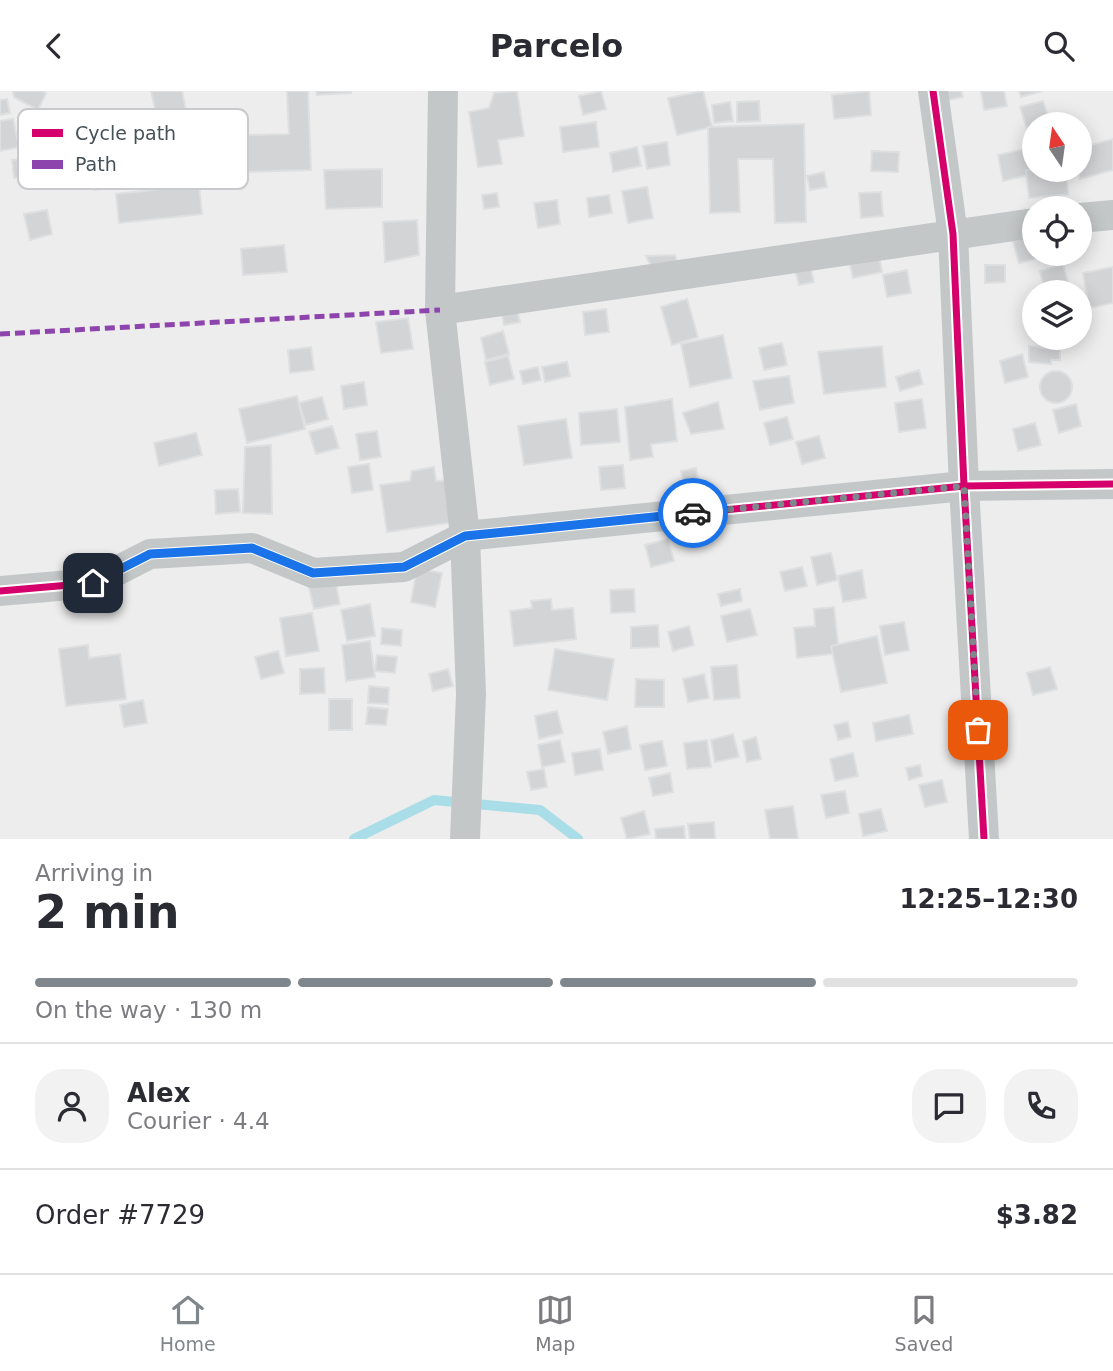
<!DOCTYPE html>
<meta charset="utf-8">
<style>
:root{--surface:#fff;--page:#f2f2f3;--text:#2b2b33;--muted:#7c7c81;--line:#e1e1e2;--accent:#80878c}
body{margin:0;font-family:"DejaVu Sans",sans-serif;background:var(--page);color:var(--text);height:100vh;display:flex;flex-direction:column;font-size:26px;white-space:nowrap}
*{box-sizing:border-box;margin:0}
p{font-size:23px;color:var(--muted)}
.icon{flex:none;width:38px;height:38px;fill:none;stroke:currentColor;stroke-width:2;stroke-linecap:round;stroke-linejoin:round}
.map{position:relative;height:748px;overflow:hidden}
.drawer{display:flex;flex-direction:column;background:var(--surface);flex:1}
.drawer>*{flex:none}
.needle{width:46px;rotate:347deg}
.controls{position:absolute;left:1022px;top:21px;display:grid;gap:14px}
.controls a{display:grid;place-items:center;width:70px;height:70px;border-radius:50%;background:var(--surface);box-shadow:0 4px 18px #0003;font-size:35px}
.pin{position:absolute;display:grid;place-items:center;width:60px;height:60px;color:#fff;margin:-30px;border-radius:14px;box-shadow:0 4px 10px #0006}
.courier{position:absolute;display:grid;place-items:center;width:70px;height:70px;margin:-35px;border:5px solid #1a73e8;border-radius:50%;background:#fff;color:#222;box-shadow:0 2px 9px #0007}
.summary em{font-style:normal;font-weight:700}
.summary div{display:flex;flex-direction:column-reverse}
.summary{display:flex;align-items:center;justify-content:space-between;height:119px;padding:0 35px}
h1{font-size:46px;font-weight:700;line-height:52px}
.bar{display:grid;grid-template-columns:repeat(4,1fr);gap:10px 7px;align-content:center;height:84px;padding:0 35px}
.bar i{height:9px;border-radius:5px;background:var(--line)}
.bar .on{background:var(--accent)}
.bar p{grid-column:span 4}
.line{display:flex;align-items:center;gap:18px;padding:0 35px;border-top:2px solid var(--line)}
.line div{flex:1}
.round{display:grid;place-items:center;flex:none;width:74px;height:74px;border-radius:28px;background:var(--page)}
header{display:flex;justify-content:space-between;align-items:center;height:91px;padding:0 35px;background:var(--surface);font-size:32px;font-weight:700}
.tab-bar{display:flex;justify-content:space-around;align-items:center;height:98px;border-top:2px solid var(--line);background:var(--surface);font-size:19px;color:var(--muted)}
.tab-bar a{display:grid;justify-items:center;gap:4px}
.tab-bar .on{color:var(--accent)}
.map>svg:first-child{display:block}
</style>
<header><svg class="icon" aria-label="back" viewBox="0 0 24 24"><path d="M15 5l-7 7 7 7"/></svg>Parcelo<svg class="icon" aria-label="search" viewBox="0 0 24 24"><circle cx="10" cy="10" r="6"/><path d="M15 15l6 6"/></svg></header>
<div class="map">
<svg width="1113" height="748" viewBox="0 0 1113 748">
<rect width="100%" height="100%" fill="#ededed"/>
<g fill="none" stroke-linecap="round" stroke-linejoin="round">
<!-- stream -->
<polyline stroke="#a9dde7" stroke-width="10" points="354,748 434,709 540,719 578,748"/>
</g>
<!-- building -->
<g fill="#d3d4d6" stroke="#dedfe0" stroke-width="2">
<polygon points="13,0 42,0 46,2 38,19 14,6"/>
<polygon points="151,0 182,0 189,35 160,41"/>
<polygon points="287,0 308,0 311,79 212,82 211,45 289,43"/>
<polygon points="316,0 351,0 351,2 317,4"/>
<polygon points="517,0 524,45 498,49 502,73 478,76 469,21 489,17 494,2"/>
<polygon points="601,0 606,18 583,24 579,5"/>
<polygon points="703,0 712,36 677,44 668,7"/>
<polygon points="869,0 871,24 834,28 832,4"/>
<polygon points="931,0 961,0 963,6 934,12"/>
<polygon points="981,0 1004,0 1007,15 984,19"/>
<polygon points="1019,0 1042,0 1021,6"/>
<polygon points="7,8 10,22 0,24 0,9"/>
<polygon points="759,10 760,30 737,31 737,11"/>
<polygon points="1043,10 1050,32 1034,33 1027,38 1020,16"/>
<polygon points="730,11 733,30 714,32 712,14"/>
<polygon points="13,28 19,56 0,60 0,30"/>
<polygon points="596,31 599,56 563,61 560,36"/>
<polygon points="804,33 806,131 775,132 773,68 738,68 740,121 710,122 708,36"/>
<polygon points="1113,48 1113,79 1080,88 1077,79 1080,79 1080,57"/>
<polygon points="667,51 670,74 647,78 643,55"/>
<polygon points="637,56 641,75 613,81 610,62"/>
<polygon points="1034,56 1034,79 1042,81 1003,90 998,64"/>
<polygon points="872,60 899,61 898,81 871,80"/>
<polygon points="32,67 34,85 14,87 12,69"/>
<polygon points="112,74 115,96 94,99 90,78"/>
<polygon points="382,78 382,116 326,118 324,79"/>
<polygon points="1026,79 1066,79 1068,103 1029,107"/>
<polygon points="824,81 827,96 810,99 807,85"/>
<polygon points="199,94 202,123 119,132 116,103"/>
<polygon points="647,96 653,127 628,132 622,100"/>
<polygon points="881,101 883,125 861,127 859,102"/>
<polygon points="497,102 499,116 484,118 482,104"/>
<polygon points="609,104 612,122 589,126 587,107"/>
<polygon points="557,109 560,133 538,137 534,112"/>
<polygon points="47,119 52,143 30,149 24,123"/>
<polygon points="417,129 419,164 385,171 383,131"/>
<polygon points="1034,144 1034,163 1041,163 1042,166 1019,172 1013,150"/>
<polygon points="284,154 287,181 243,184 241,158"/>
<polygon points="1050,163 1075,163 1076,166 1052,172"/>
<polygon points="675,164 678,174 651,175 646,165"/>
<polygon points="879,164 882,181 853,187 849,169"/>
<polygon points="1063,173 1069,196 1045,201 1040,180"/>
<polygon points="985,174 1005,174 1005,191 985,192"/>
<polygon points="810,175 814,191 799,194 795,179"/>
<polygon points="1113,176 1113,212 1089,217 1083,182"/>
<polygon points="907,179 911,202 887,206 883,184"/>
<polygon points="687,208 698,246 672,254 661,216"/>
<polygon points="606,218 609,241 585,244 583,221"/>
<polygon points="517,219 520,231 504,234 502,223"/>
<polygon points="408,227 413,258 381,262 376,231"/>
<polygon points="503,240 509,263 486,269 481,247"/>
<polygon points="723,244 732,287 690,296 681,253"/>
<polygon points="782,252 787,274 764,279 759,257"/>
<polygon points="882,255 886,296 824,303 818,261"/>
<polygon points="1029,255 1060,259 1060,269 1051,269 1051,273 1029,271"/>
<polygon points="311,256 314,279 290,282 288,259"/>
<polygon points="1022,263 1028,286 1005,292 1000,270"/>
<polygon points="508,265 514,288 490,294 485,271"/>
<polygon points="567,271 570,285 545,291 542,276"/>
<polygon points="538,276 541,289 523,293 520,280"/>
<polygon points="919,279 923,293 900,300 896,286"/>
<circle cx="1056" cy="296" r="16"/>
<polygon points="789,285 794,312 760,319 753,290"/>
<polygon points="364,291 367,314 344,318 341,295"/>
<polygon points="297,305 305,338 247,352 239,318"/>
<polygon points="322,306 328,328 306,334 299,312"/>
<polygon points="672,308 677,350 651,353 653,366 630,369 625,316"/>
<polygon points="922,308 926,337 899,341 895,312"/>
<polygon points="718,311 724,338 691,343 683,322"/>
<polygon points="1076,313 1081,335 1059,342 1053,319"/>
<polygon points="617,318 620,351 581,354 579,322"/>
<polygon points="787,326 793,348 770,354 764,332"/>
<polygon points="566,328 572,367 524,374 518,335"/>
<polygon points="1035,332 1041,354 1018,360 1013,338"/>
<polygon points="332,335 339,357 316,363 309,341"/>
<polygon points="377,340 381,366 360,369 356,343"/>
<polygon points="196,342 202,364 159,375 154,352"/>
<polygon points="819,345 825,367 802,373 796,351"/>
<polygon points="271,354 272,423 243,422 245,356"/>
<polygon points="369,373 373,399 352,402 348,376"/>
<polygon points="623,374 625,397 601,399 599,376"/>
<polygon points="434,376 436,390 448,389 455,431 387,441 380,394 410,390 412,380"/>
<polygon points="696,377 698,388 683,391 681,380"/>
<polygon points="238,398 240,421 216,423 215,399"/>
<polygon points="668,448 674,470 651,476 645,454"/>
<polygon points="831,462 837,489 817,494 811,466"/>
<polygon points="802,476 807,495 785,500 780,481"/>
<polygon points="417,477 442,482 435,516 411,511"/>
<polygon points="862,479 866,507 843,511 838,485"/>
<polygon points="335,488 340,513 314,518 308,493"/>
<polygon points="634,498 635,521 611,522 610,499"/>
<polygon points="740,498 742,510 721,515 718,503"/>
<polygon points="551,508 552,519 573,517 576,548 514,555 510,520 532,517 531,510"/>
<polygon points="370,513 375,545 347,550 341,519"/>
<polygon points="834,516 839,562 797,567 794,537 815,535 814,518"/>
<polygon points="750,518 757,544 727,551 721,525"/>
<polygon points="312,522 319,560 286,565 280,527"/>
<polygon points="904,531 909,559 885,564 880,535"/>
<polygon points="658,534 659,556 631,557 631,536"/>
<polygon points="689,535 694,554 673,560 668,541"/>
<polygon points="382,537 402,539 401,555 381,553"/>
<polygon points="877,545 887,592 841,601 831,555"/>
<polygon points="370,550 375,586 346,590 342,554"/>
<polygon points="88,554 89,567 120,563 126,608 66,615 59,558"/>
<polygon points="555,558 614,568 607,609 548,599"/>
<polygon points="278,560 284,582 261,588 255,566"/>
<polygon points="377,564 397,566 395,582 375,580"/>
<polygon points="737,574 740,607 714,609 711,576"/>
<polygon points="1050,576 1057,598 1033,604 1027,582"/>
<polygon points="324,577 325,602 300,603 300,578"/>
<polygon points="448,578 453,595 433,600 429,583"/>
<polygon points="704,583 709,607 688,611 683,588"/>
<polygon points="636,588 664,589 664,616 635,616"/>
<polygon points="369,595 389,597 388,613 368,612"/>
<rect x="329" y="608" width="23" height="31"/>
<polygon points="143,609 147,632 124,636 120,614"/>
<polygon points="368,616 388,618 386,634 366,633"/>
<polygon points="557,620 563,642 539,648 535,625"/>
<polygon points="909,624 913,643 876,650 873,632"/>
<polygon points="848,631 851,646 838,649 834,634"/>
<polygon points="627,635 631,658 608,663 603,641"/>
<polygon points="733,643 739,666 715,671 711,649"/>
<polygon points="756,646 761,668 747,671 743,650"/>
<polygon points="560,649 565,671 542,676 538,654"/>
<polygon points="707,649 711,676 687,678 684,652"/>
<polygon points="662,650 667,675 645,679 640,654"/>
<polygon points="600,658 603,679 575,684 572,662"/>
<polygon points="853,662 858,685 835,690 830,668"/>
<polygon points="920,674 922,685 909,689 906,677"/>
<polygon points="544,678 547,696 531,699 527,681"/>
<polygon points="670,682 673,701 653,705 649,687"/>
<polygon points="942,689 947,711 925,716 919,694"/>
<polygon points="845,700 849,722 826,727 821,704"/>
<polygon points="793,715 798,748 770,748 765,719"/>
<polygon points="881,718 887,740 863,745 859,723"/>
<polygon points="644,720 650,743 627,748 621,727"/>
<polygon points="714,731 715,748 690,748 688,733"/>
<polygon points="684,735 685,748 656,748 655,738"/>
</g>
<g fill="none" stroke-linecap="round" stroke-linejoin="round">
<!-- street -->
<g stroke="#c4c7c8" stroke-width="30">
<polyline points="443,0 440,219 465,445 471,603 465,748"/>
<polyline points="933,0 953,143 964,395 984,748"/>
<polyline points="1080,127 1113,124"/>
<polyline points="440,219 1034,132"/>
<polyline points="0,500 93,492 150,463 252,457 313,482 404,476 465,445 964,395 1113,393"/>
</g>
<!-- quiet -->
<polyline stroke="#8e44ad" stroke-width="5" stroke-dasharray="10 5" stroke-linecap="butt" points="0,243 440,219"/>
<!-- cycleway casing -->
<g stroke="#fff" stroke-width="11">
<g id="cycleway">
<polyline points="933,0 953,143 964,395 984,748"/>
<polyline points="0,500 93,492 150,463 252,457 313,482 404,476 465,445 964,395 1113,393"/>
</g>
</g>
<!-- cycleway -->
<use href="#cycleway" stroke="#d6006c" stroke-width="7"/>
</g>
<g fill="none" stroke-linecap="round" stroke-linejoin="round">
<!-- done -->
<polyline stroke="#80878c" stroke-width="7" stroke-dasharray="0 12.6" points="693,422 964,395 978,639"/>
<!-- route -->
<polyline stroke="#1a73e8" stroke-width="9" points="93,492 150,463 252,457 313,482 404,476 465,445 693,422"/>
</g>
<!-- legend -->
<rect x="18" y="18" width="230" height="80" rx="10" fill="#fff" stroke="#c8cacd" stroke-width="2"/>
<rect x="32" y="38" width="31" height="8" fill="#d6006c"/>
<rect x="32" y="69" width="31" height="9" fill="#8e44ad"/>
<g font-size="19" fill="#465057">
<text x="75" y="49">Cycle path</text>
<text x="75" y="80">Path</text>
</g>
</svg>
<div class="controls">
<a><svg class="needle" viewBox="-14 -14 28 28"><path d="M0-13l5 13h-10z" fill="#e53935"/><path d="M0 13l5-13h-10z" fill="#7c7c81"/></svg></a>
<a><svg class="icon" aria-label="locate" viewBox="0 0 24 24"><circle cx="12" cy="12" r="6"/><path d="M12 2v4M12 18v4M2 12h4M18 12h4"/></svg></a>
<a><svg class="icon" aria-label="layers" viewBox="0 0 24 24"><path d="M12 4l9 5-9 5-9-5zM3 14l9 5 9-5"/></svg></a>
</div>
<div class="pin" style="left:978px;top:639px;background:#ea580c"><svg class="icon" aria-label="bag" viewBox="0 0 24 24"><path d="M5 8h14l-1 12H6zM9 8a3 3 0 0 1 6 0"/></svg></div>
<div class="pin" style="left:93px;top:492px;background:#1f2937"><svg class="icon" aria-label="home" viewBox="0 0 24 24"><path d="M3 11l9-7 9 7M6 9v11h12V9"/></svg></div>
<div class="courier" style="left:693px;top:422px"><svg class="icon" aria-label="car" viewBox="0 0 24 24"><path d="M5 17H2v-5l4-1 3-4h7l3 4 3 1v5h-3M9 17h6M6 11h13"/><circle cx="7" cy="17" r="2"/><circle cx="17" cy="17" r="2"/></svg></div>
</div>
<section class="drawer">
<div class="summary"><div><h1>2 min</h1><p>Arriving in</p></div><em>12:25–12:30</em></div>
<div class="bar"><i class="on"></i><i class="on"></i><i class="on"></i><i></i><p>On the way · 130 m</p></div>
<div class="line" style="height:126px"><a class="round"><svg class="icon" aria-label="person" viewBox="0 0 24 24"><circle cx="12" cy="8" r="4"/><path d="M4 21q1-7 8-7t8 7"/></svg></a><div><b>Alex</b><p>Courier · 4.4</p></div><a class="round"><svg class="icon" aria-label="chat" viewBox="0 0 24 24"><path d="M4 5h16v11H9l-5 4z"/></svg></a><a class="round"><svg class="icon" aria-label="phone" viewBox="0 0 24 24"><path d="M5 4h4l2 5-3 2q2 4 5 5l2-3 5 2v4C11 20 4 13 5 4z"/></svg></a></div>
<div class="line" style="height:91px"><div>Order #7729</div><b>$3.82</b></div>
</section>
<nav class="tab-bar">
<a class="on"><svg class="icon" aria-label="home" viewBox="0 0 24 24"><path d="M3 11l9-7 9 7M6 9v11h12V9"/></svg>Home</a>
<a><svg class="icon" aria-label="map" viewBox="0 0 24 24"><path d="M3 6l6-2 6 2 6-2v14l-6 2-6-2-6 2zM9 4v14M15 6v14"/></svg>Map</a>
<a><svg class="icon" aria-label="saved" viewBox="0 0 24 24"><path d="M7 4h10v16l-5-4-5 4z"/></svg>Saved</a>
</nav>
